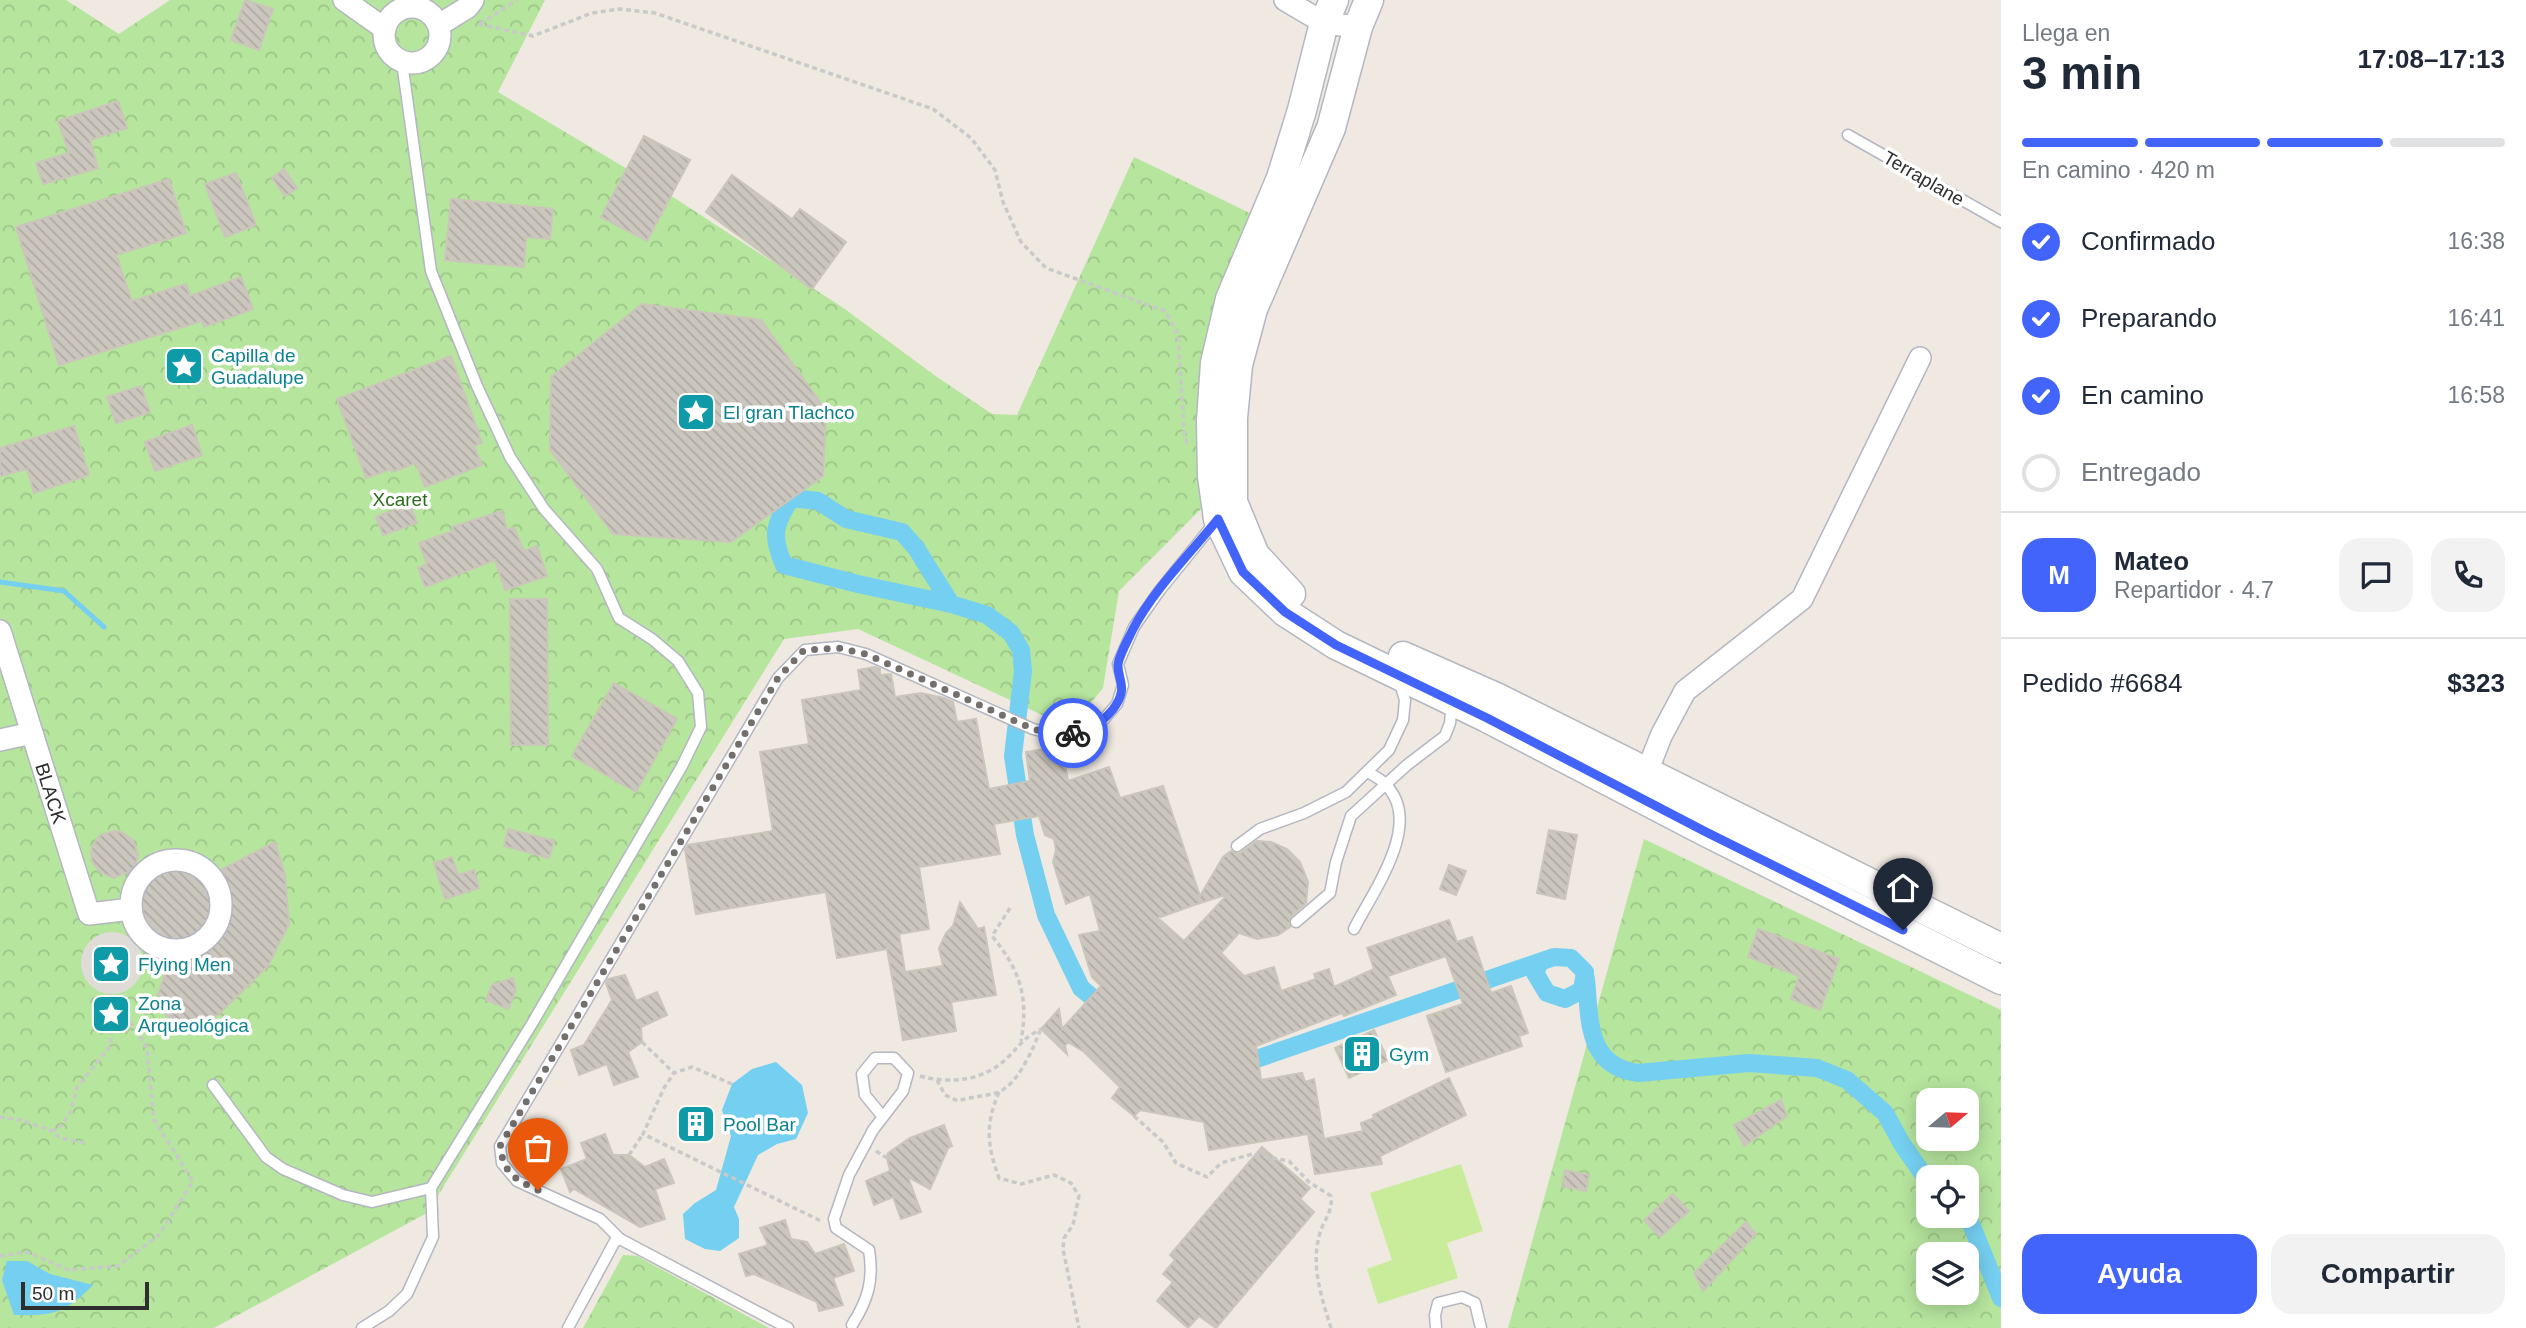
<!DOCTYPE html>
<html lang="es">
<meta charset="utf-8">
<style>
:root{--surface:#fff;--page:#f2f2f3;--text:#1f2937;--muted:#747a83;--line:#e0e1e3;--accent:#4264fb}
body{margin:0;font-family:Arial,sans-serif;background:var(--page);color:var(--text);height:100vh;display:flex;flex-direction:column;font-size:26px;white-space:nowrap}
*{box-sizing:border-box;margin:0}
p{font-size:23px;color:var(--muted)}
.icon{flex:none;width:38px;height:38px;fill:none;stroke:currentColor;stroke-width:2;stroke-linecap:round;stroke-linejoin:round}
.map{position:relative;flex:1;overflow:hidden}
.side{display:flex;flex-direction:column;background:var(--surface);width:525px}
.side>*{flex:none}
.needle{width:46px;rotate:71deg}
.tools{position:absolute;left:1916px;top:1088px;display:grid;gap:14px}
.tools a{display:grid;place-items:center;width:63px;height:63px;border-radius:14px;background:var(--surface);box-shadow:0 4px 18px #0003;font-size:35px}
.scale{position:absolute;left:21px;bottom:18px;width:128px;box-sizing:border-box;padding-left:7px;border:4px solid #2e2e2e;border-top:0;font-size:19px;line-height:24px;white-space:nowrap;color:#2e2e2e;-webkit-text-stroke:5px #fff;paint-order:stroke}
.pin{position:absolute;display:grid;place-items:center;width:60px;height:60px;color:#fff;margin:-72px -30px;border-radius:50% 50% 50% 0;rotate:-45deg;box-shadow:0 0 7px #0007}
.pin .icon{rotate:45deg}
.courier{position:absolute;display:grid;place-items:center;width:70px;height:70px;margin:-35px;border:5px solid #4264fb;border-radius:50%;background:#fff;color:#222;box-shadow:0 2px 9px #0007}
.summary em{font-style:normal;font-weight:700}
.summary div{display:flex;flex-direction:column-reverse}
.summary{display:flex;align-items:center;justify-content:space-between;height:119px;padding:0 21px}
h1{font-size:46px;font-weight:700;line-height:52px}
.bar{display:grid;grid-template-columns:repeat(4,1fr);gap:10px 7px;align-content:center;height:84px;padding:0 21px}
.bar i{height:9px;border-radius:5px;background:var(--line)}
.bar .on{background:var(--accent)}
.bar p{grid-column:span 4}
.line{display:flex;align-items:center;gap:18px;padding:0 21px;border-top:2px solid var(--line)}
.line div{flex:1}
.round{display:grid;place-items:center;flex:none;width:74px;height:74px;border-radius:21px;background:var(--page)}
ol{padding:0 21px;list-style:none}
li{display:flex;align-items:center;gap:21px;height:77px}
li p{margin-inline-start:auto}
li .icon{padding:7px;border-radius:50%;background:var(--accent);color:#fff;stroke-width:4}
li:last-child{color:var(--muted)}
li i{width:38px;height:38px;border:4px solid var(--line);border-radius:50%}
.primary-button{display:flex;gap:14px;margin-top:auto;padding:14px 21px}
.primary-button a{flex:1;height:80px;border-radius:21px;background:var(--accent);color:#fff;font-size:28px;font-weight:700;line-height:80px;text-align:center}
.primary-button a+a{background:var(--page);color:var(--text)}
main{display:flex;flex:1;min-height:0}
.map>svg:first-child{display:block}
</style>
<main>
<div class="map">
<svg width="2001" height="1328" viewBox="0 0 2001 1328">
<defs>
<pattern id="forest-crowns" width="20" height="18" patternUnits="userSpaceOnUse" patternTransform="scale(1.75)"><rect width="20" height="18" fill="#b6e59e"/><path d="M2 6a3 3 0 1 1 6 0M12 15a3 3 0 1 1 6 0" fill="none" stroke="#9dc588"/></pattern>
<pattern id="building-back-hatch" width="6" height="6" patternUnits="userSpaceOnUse" patternTransform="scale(1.75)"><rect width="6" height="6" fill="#cbc7bf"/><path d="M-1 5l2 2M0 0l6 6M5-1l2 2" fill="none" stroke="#afaba4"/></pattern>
</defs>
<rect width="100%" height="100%" fill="#efe9e1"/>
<!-- forest -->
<g fill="url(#forest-crowns)" fill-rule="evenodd">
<polygon points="0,0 66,0 119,34 170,0 545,0 498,92 656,186 842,307 937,377 992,414 1017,415 1134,157 1260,218 1204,506 1119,591 1103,688 1086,709 1055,721 858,629 784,639 427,1213 214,1328 0,1328"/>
<path d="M1644,839L2001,1010V1328H1508ZM1928,1101H1967V1139H1928ZM1928,1178H1967V1216H1928ZM1928,1255H1967V1293H1928Z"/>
<polygon points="623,1255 637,1256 769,1328 583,1328"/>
</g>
<!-- pitch -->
<polygon fill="#c9ec9a" points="1461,1164 1483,1231 1447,1243 1458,1278 1378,1304 1367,1269 1392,1260 1370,1193"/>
<!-- plaza -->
<circle fill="#dfdcd8" cx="112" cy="963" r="31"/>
<!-- water -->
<g fill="#75cff0">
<polygon points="776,1062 802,1085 808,1113 796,1139 777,1144 758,1155 734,1207 739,1219 739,1238 720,1251 705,1249 685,1239 683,1214 695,1203 716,1190 731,1136 722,1110 732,1084 752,1069"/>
<path d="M7,1261H27L50,1274L93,1285C65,1313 54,1316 14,1315L2,1280Z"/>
</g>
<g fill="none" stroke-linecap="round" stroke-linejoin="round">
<!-- stream -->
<polyline stroke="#75cff0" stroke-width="5" points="0,582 64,591 104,627"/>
<!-- canal -->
<g stroke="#75cff0" stroke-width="18">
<path d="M951,604L916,548L902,532L846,519L818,501L791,498C774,525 771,536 784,565L858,584L951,604L987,615L1011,633L1021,650L1023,671L1013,756L1025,835L1046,915L1081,988L1110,1012"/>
<path d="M1586,979C1590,1020 1586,1066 1638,1073L1749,1063L1817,1068L1847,1080L1885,1113L1902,1144L1923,1174L1928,1178"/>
<polyline points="1236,1066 1554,957 1571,958 1585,972 1582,990 1565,999 1547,993 1535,973 1540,962"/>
<polyline points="1967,1214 2001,1298"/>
</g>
</g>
<!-- building -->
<g fill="url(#building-back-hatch)" stroke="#cbc5ba" stroke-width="2" fill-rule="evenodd">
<polygon points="245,0 273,9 259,50 231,40"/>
<polygon points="118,101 127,128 90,140 98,168 43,184 36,163 69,153 58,121"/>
<polygon points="644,136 690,160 647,241 601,217"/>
<polygon points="284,169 297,188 285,196 272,178"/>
<polygon points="236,173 256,225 225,237 205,184"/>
<polygon points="732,175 792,219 800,209 846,242 812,289 706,212"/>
<polygon points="169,179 186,233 116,255 132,301 186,284 190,296 241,277 253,309 204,327 202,321 59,365 16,227"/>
<polygon points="451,199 553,209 550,239 526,237 524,267 445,260"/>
<polygon points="642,304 761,320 826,410 823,476 731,542 613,534 550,450 551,377"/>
<polygon points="451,356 482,443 474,446 482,465 425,487 416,463 392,472 391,469 366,478 337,399"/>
<polygon points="141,386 150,412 116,423 107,397"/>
<polygon points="192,425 202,455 155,471 145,442"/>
<polygon points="74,426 89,475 34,493 27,469 0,476 0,448"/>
<polygon points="410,504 417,523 383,535 376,517"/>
<polygon points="502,511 507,530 514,527 524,551 537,546 547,576 505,590 495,560 425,587 418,568 427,564 419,543 453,531 452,527"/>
<polygon points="510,599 547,599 548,745 511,745"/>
<path d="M875,667L880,669V675L891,674L895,697L921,693L944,698L953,702L957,722L976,719L989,789L1030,781L1026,752L1062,746L1068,781L1109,767L1120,798L1163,786L1200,896L1223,857L1231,851L1239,854L1257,841L1271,842L1287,849L1300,862L1308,882L1306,903L1290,917V927L1278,935L1257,939L1239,933L1221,953L1244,976L1274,967L1281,991L1316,979L1314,974L1329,969L1334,987L1374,969L1367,948L1449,920L1457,942L1472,937L1491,993L1511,986L1528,1033L1519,1036L1522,1046L1446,1072L1427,1016L1463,1004L1446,956L1388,976L1396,995L1344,1016L1342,1013L1256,1046L1261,1080L1302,1073L1305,1082L1314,1079L1324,1139L1363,1131L1361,1123L1374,1118L1373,1115L1449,1078L1466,1115L1380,1156L1382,1164L1315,1174L1308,1134L1209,1150L1204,1122L1140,1110L1134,1116L1112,1098L1120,1087L1084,1052L1068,1042L1065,1046L1067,1054L1041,1029L1059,1009L1062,1029L1101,986L1092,977L1079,935L1100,931L1090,894L1066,904L1053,862L1056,850L1054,839L1045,835L1039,816L994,824L1000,854L919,867L929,929L899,934L905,972L943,966L939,948L946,933L953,926L960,902L978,929L984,927L996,995L951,1002L956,1031L903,1040L887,949L837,958L826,892L696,914L685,850L688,845L773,831L760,752L809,744L802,700L861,690L858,670ZM1228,894L1184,941L1158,918L1194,905Z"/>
<polygon points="614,683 677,719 636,792 572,756"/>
<polygon points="508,829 554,841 549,858 504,846"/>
<polygon points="1549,830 1577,835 1565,899 1537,893"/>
<polygon points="114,831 121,832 133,840 138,854 135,869 114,878 101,873 92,862 91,854 92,847 100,835"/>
<polygon points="275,842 285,875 289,924 268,966 218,1015 172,1024 156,1000 176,943 159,938 148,929 141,917 144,908 140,900 146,881 165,871 179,869 193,874 201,880"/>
<polygon points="452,857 458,875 474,870 479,888 445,899 434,863"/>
<polygon points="1449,865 1466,871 1456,895 1440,889"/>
<polygon points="1758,929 1839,959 1820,1010 1791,999 1799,976 1748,957"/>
<polygon points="625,975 636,1001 657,992 667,1015 641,1027 642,1042 628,1052 638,1077 614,1085 607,1064 579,1075 571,1050 584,1045 612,1000 606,983 608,979"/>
<polygon points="513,978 516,990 508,1009 486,1000 492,985"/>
<polygon points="1374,1030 1388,1060 1349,1078 1335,1048"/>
<polygon points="1781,1100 1787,1116 1744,1146 1734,1125"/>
<polygon points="704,1107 712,1133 688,1141 679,1115"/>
<polygon points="944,1125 952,1146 948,1148 930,1189 908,1177 921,1212 901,1219 893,1197 874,1205 866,1181 890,1171 887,1158 888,1153 910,1138"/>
<polygon points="605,1134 613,1155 629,1155 645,1167 664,1159 674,1183 655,1189 665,1219 640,1227 574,1189 570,1192 561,1169 587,1159 581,1143"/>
<polygon points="1262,1147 1310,1188 1300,1199 1314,1212 1216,1328 1199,1316 1188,1328 1157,1301 1173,1282 1163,1274 1175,1260 1170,1255"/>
<polygon points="1565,1170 1589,1175 1586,1191 1562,1186"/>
<polygon points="1673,1194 1689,1211 1660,1237 1644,1220"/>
<polygon points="785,1220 791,1239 807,1242 815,1254 844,1244 854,1271 833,1278 843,1305 819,1311 817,1302 754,1274 746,1276 739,1254 768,1245 760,1228"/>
<polygon points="1746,1222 1756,1234 1703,1291 1694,1273"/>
</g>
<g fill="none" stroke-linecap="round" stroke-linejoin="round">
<!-- lane casing -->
<g stroke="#b4b7c1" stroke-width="13">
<g id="lane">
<polyline points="1848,135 2001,222"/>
<polyline points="1237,846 1260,829 1304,813 1346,792 1389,750 1403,720 1405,700 1399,680"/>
<polyline points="1296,922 1330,893 1336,862 1351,816 1407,765 1445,736 1450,723 1452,702"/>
<path d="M1354,929C1373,891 1425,822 1385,784C1381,779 1373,775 1367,772"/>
<polyline points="213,1085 266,1157 283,1169 343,1195 372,1202 431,1188"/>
<polyline points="620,1239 600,1219 517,1181 502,1163 500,1146 778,678 805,650 838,647 866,654 1033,729 1053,734 1082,733 1104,719 1117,704 1123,685 1118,664 1134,627 1160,590 1216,521"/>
<path d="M852,1325C868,1300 874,1280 869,1250L836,1228L834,1219L849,1175L873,1130L903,1091L908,1073L894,1058H875L862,1074L865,1095L883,1117"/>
<polyline points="362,1328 389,1311 407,1294 433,1237 431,1188 533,1022 682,766 701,727 698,693 678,661 652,639 619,618 597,569 544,509 510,457 477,386 431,271 402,62"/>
<polyline points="568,1328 615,1241 620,1239 788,1328"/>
<polyline points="1436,1328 1435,1315 1438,1303 1462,1297 1475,1303 1481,1328"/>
</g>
</g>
<!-- street casing -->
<g stroke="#b4b7c1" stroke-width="24">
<g id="street">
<polyline points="344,0 385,29"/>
<polyline points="1285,0 1324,23 1358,27"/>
<circle cx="412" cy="35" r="28"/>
<polyline points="439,25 468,7 473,0"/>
<path id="s1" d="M0,631L89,914L131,909"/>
<polyline points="0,740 32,733"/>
<polyline points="1647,772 1661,736 1685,691 1802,599 1920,358"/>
<circle cx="176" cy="905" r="45"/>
</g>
</g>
<!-- secondary casing -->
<g stroke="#b4b7c1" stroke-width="31">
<g id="secondary">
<polyline points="1334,0 1324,23 1302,110 1281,178 1230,299 1215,363 1211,421 1212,476 1218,519 1243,572 1285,612 1336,645 1487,718 1706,832 2001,980"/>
<polyline points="1291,594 1255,555 1233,502 1233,418 1238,365 1253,309 1331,128 1358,27 1369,0"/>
<polyline points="1403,656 1496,697 2001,948"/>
</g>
</g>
<!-- path -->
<g stroke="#c9c9c9" stroke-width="3.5" stroke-dasharray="5 3.5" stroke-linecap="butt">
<polyline points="479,24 533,36 592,13 620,9 655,13 933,109 971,138 995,170 1003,202 1021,242 1046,268 1165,311 1178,334 1184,431 1188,447"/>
<polyline points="480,24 517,0"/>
<path d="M1010,908L992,936C1020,970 1029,997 1021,1041"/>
<polyline points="109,994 111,1014"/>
<polyline points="642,1042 674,1073"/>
<path d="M920,1076C954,1085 988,1080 1012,1053C1024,1040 1025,1038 1041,1029"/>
<path d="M937,1080L945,1095L958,1101C971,1097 984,1096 996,1093C1017,1087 1033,1049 1040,1031"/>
<polyline points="732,1084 692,1067 674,1073 664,1088 643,1134 823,1222"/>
<path d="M999,1092C985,1125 987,1145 999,1178L1021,1184L1054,1175L1071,1183L1079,1196L1073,1225L1064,1238L1063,1249L1079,1328"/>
<path d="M1134,1116L1163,1142L1176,1163L1207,1177L1221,1163L1252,1154L1289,1161L1309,1182L1331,1196C1333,1215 1322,1220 1319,1237C1311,1267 1322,1299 1331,1328"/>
<polyline points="0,1117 21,1120 52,1131"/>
<polyline points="876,1151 887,1158"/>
<polyline points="629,1155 643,1134"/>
<polyline points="0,1256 27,1252 69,1270 118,1266 159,1235 193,1181 154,1120 147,1048 128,1018 111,1014 111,1045 77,1087 70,1113 61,1126 52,1131 60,1138 86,1143"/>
</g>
<!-- lane -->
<use href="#lane" stroke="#fff" stroke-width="10"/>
<!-- street -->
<use href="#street" stroke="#fff" stroke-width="21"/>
<!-- secondary -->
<use href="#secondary" stroke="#fff" stroke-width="28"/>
</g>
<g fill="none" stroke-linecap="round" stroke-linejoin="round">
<!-- done -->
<path stroke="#726f6d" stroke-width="7" stroke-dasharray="0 12.6" d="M538,1190C514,1179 504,1174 500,1146L778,678L804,650L838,648L866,654L1033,729L1054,734L1073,733"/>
<!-- route -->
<path stroke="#4264fb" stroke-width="9" d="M1073,733C1089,732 1108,718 1116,705C1128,686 1117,679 1118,664C1120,653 1129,638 1133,629C1154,589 1190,554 1218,519L1243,572L1285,612L1336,645L1487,718L1706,832L1903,930"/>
</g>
<!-- icons -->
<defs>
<g id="sight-square" transform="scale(2.0125)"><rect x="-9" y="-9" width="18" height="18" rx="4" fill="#0f9aa8" stroke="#fff"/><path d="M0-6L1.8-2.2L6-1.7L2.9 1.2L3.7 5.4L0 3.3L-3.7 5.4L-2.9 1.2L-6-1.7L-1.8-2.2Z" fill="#fff"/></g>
<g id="building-square" transform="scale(2.0125)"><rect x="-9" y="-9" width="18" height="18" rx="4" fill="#0f9aa8" stroke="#fff"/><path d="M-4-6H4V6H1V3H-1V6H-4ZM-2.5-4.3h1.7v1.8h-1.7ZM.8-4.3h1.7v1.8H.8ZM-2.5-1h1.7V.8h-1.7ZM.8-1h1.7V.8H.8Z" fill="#fff"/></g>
</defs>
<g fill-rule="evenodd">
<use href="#sight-square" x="184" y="366"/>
<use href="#sight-square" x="696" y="412"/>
<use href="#sight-square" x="111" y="964"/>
<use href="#sight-square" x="111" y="1014"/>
<use href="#building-square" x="1362" y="1054"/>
<use href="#building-square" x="696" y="1124"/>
</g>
<g text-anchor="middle" stroke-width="7" stroke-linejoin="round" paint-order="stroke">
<!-- street labels -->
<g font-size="19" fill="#2e2e2e" stroke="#fff">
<text transform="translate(1924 178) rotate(30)" y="7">Terraplane</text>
<text dy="7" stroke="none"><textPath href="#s1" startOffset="170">BLACK</textPath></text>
</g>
<!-- culture labels -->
<g font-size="19" fill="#0d838f" stroke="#fff" text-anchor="start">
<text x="211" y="362">Capilla de<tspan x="211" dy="22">Guadalupe</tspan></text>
<text x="723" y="419">El gran Tlachco</text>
<text x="138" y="971">Flying Men</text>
<text x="138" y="1010">Zona<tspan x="138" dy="22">Arqueológica</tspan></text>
<text x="1389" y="1061">Gym</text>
<text x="723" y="1131">Pool Bar</text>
</g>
<!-- park labels -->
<g font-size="19" fill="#2c6e1b" stroke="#fff">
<text x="400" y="506">Xcaret</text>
</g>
</g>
</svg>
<div class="tools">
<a><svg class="needle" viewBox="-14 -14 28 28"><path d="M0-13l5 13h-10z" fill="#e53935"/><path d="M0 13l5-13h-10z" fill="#747a83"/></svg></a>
<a><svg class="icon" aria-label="locate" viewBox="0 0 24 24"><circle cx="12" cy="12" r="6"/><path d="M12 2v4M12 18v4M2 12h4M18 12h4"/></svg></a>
<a><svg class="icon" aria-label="layers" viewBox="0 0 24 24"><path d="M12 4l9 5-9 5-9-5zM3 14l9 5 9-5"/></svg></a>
</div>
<div class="scale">50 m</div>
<div class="pin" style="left:538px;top:1190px;background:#ea580c"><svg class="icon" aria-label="bag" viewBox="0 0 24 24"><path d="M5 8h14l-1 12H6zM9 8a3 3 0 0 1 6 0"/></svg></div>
<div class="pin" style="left:1903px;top:930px;background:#1f2937"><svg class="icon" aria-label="home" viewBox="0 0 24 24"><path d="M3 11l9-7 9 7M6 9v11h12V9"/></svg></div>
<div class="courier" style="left:1073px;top:733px"><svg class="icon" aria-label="bike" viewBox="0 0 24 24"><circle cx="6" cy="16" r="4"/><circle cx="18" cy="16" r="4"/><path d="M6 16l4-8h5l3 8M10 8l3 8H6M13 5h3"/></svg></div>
</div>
<section class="side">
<div class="summary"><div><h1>3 min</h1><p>Llega en</p></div><em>17:08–17:13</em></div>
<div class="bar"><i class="on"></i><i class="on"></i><i class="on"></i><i></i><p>En camino · 420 m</p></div>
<ol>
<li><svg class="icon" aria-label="check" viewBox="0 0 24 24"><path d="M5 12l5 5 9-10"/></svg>Confirmado<p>16:38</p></li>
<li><svg class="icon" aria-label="check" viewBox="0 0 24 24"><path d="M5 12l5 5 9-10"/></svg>Preparando<p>16:41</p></li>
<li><svg class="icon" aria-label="check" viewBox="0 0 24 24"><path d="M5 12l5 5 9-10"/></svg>En camino<p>16:58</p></li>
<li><i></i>Entregado</li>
</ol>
<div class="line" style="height:126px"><b class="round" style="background:var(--accent);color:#fff">M</b><div><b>Mateo</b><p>Repartidor · 4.7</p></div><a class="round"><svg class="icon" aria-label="chat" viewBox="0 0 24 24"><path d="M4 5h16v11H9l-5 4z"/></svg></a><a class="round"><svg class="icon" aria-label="phone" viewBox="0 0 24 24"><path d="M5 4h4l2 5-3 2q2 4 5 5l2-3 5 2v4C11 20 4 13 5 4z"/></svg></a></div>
<div class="line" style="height:91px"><div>Pedido #6684</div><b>$323</b></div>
<div class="primary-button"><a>Ayuda</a><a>Compartir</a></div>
</section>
</main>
